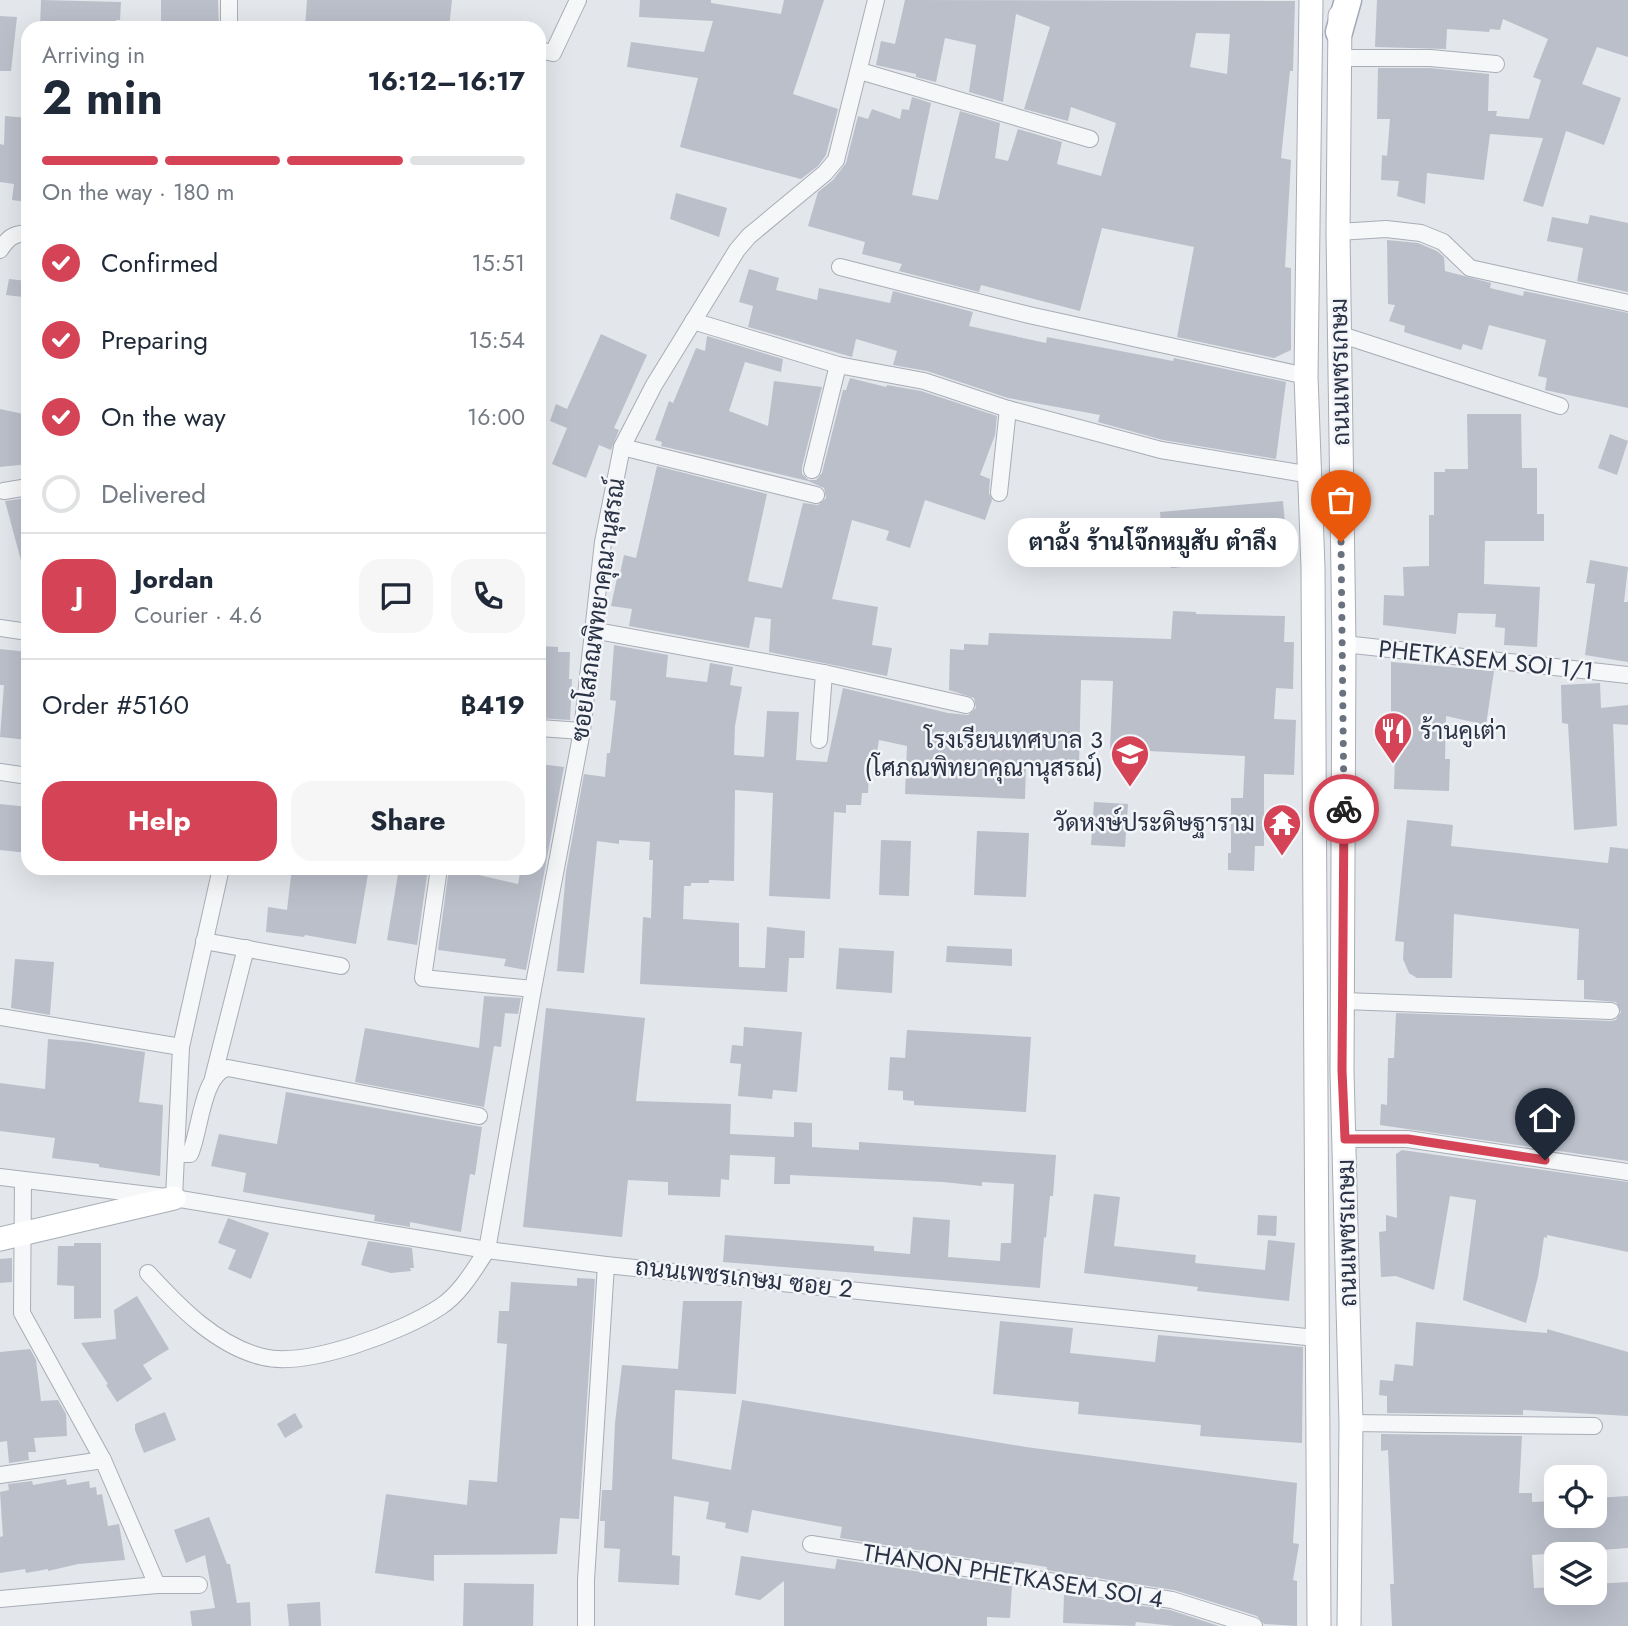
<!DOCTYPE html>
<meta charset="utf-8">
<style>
:root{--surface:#fff;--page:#f6f6f7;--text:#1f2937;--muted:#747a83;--line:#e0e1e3;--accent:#d44456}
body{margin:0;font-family:Jost,Sarabun,sans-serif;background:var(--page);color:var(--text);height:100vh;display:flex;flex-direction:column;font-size:26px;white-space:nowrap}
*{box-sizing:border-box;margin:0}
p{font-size:23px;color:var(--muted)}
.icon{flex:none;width:38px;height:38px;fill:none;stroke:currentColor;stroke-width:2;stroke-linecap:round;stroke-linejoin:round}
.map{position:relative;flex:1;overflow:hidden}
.panel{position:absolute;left:21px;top:21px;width:525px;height:854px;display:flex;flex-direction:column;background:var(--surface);border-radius:21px;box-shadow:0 7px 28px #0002}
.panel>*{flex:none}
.fabs{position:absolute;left:1544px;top:1465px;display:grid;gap:14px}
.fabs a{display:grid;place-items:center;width:63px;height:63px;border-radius:14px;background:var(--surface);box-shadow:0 7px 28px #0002;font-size:35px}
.pin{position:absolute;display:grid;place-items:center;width:60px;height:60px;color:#fff;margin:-72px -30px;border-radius:50% 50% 50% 0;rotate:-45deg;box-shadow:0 0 7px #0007}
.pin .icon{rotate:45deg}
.courier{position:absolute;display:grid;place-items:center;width:70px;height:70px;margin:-35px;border:5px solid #d44456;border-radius:50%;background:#fff;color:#222;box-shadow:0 2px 9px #0007}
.bubble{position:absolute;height:49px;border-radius:21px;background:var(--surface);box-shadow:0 7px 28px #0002;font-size:23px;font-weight:700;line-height:49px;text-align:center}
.head em{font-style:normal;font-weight:700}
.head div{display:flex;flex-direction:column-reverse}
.head{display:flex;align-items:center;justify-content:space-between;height:119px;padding:0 21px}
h1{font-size:46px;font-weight:700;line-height:52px}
.bar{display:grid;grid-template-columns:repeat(4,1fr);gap:10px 7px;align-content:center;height:84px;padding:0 21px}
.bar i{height:9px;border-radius:5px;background:var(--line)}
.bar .on{background:var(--accent)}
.bar p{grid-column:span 4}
.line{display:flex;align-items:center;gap:18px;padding:0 21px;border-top:2px solid var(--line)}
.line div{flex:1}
.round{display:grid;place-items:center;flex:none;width:74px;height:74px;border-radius:21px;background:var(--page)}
ol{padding:0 21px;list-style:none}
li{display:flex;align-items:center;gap:21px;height:77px}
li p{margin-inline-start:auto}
li .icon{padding:7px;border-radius:50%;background:var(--accent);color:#fff;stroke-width:4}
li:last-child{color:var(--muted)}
li i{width:38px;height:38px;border:4px solid var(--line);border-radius:50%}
.primary-button{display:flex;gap:14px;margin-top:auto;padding:14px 21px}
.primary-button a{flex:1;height:80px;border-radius:21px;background:var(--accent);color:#fff;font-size:28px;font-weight:700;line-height:80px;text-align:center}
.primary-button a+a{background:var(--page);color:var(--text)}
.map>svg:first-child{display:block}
</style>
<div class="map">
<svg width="1628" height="1626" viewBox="0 0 1628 1626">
<rect width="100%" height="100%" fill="#e3e6eb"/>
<!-- building -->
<g fill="#babfca" fill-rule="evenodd">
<polygon points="41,0 121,2 120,20 116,20 116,28 40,28"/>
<polygon points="161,0 218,0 219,28 161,28"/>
<polygon points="307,0 452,0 449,28 305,28"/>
<polygon points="640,0 711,0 711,3 781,14 784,0 824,0 793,94 838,109 826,155 818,166 801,179 680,147 698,78 627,67 631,42 704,52 713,21 639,17"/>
<path d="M905,0L1295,1L1293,71H1290L1281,158L1291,160L1285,267L1291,268V350L1274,358L1177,337L1194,247L1102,228L1080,311L981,285L979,292L899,271L902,264L862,254L865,242L808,226L818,192L833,180L846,163L858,116L868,119L872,109L900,119L902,109L909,110L912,97L931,103L912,195L938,200L960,111L1000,123L995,158L1008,161L1018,129L1062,142L1057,164L1101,176L1116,123L1071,107L1068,121L1024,109L1050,27L1016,14L1003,102L969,92L976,45L945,38L936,82L916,77V74L876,65L881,41L895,44ZM1196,33L1230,34L1227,74L1190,67Z"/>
<polygon points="1377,0 1628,0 1628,57 1597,47 1582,84 1621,98 1604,145 1566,131 1543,207 1523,201 1543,138 1490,134 1484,180 1427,173 1425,204 1397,196 1399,181 1381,180 1382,155 1387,156 1390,119 1377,119 1378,68 1430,68 1489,74 1488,111 1497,111 1496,116 1529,119 1541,80 1533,77 1548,39 1503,19 1500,30 1490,29 1489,32 1447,29 1446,49 1375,47"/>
<polygon points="0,16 17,17 11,71 0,71"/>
<polygon points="5,116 28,118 28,202 12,200 14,184 0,182 0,144 4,145"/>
<polygon points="676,193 727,208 719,237 670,219"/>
<polygon points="1590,215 1628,223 1628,292 1577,281 1583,248 1547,241 1552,217 1588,224"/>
<polygon points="1387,240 1418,243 1437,251 1444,257 1445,271 1491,283 1490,288 1523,296 1524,291 1628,313 1628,408 1545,390 1547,378 1538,376 1546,340 1489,325 1482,350 1463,344 1461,350 1404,332 1405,326 1389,321 1395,305 1388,304"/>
<polygon points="749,269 779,278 776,290 817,300 819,288 890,303 893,291 973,312 969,326 1046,343 1047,337 1173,361 1174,358 1286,382 1276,459 1163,440 1098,422 1100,415 1008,398 927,371 893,365 897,351 856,339 852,357 748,327 753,306 739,302"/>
<polygon points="9,279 27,281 23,297 6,295"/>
<polygon points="601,334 647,355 614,428 619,430 611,450 599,445 586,478 552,464 567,428 550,421 556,404 567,409"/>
<polygon points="707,336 783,359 781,372 745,362 729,411 768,426 774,381 822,387 802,467 802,474 809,480 816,480 822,473 843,390 846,390 850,378 886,387 887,385 921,391 997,416 995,435 980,475 990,479 989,493 992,500 985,520 925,500 910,548 886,540 889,531 852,520 832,599 878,607 872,645 892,648 887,676 769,652 771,619 755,617 749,648 629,626 632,609 611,606 617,578 619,578 624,555 636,558 657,466 767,494 748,581 782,588 803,503 818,505 826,498 824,488 808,481 661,446 662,442 655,440 669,401 673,403 696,348 705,351"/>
<polygon points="0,409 28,415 28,464 0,467"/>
<polygon points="1467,414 1521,414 1522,468 1537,468 1537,514 1544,514 1544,541 1485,541 1484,584 1540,587 1537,647 1504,645 1505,628 1495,627 1496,614 1458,613 1456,634 1383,625 1384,595 1404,596 1403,567 1429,566 1429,515 1434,515 1434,472 1445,472 1445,469 1468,469"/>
<polygon points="1610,434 1628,441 1617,475 1598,468"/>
<polygon points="28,498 28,567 23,568 5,501"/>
<polygon points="1283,501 1288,557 1171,568 1169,548 1163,549 1160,512"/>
<polygon points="1590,560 1628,567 1624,602 1628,602 1628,662 1585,655 1595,584 1586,583"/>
<polygon points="1173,611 1196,612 1196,614 1285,616 1284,642 1294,642 1293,689 1276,688 1274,719 1296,720 1294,775 1264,774 1264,846 1255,846 1254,871 1228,870 1228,853 1231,853 1231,798 1243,798 1245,756 1110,749 1113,681 1081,680 1079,765 1026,763 1025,799 905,794 907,746 879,740 876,758 870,756 868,793 862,793 861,805 846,805 846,813 834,812 830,899 769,896 773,793 735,790 734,881 709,880 709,883 691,883 691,886 684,886 683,919 739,923 739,967 765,968 767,927 805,931 804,958 789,958 787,992 640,984 643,917 651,918 653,860 649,860 650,842 619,840 619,844 597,841 584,973 557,971 566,872 584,774 605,777 607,753 610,753 616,701 610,700 614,645 668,655 666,677 707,682 710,663 733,667 730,685 742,687 735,726 734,755 764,757 767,711 799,712 796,760 827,762 843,688 948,713 968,715 976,708 974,698 949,690 950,649 964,650 964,644 988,645 989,633 1171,639"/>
<polygon points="539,646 558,647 558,652 570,652 569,679 572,679 570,720 539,718"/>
<polygon points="0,649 28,652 28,740 0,737 4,685 0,685"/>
<polygon points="1391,662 1494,671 1486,725 1446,716 1445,759 1450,759 1449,791 1394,789 1395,755 1391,755"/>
<polygon points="1600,683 1601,708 1628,705 1628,725 1613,724 1617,826 1574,830 1568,724 1562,723 1561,685"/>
<polygon points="539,764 564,767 526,970 504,966 506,959 438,950 449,868 518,884 521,868 539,868"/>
<polygon points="1094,802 1128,804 1125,847 1091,845"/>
<polygon points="0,804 28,807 28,853 0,850"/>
<polygon points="1407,820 1453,825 1451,846 1608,863 1610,847 1628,849 1628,1161 1380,1125 1381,1104 1387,1105 1388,1058 1394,1058 1396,1013 1611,1021 1616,1020 1621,1012 1616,1002 1584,999 1584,980 1577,980 1579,929 1454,914 1452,978 1417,978 1409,973 1403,959 1404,942 1395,941"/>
<polygon points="977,831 1029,833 1026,897 974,895"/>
<polygon points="881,840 911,841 909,896 879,895"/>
<polygon points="292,868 369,868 356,944 305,935 304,937 266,932 268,907 287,910"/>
<polygon points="399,868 428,868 417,945 387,940"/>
<polygon points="947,946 1012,949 1012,966 946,962"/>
<polygon points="839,948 894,951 892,993 836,989"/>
<polygon points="15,959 54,962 50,1015 11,1008"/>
<polygon points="484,996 521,998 518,1014 505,1013 501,1047 494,1046 484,1107 355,1082 365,1028 479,1048"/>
<polygon points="546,1008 645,1018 636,1101 731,1104 730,1134 794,1137 794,1122 812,1123 812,1147 859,1150 859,1142 1056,1155 1053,1196 1050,1196 1046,1238 1044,1237 1040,1288 723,1262 725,1235 874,1246 874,1251 910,1254 913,1217 950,1220 948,1257 1000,1261 1001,1243 1011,1243 1014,1184 982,1182 982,1186 943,1182 790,1175 790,1184 774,1184 775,1157 730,1155 729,1180 721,1179 720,1197 668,1195 668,1182 628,1180 622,1237 523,1227"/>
<polygon points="744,1027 802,1032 797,1092 773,1090 772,1099 738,1096 741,1064 730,1063 732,1045 743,1046"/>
<polygon points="907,1030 1031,1037 1026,1112 914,1105 914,1101 903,1100 903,1091 888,1090 890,1057 905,1058"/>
<polygon points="48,1039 84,1042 145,1052 139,1102 163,1105 160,1176 99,1167 99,1164 52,1158 55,1138 0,1131 0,1083 45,1089"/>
<polygon points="286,1092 482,1127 475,1175 470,1174 461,1232 410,1222 410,1227 374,1221 375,1215 243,1192 246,1173 211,1166 219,1134 277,1144"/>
<polygon points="1402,1150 1628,1182 1628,1252 1547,1235 1547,1238 1544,1237 1538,1277 1526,1323 1463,1300 1476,1200 1450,1196 1434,1290 1396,1276 1381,1277 1379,1232 1386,1231 1386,1215 1397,1218 1396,1154"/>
<polygon points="1094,1194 1120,1197 1114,1246 1196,1255 1195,1263 1265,1270 1268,1240 1295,1243 1289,1301 1197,1291 1198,1287 1084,1273"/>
<polygon points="1258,1215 1277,1216 1276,1236 1257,1235"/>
<polygon points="228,1218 269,1233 251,1279 228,1269 236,1250 218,1243"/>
<polygon points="368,1241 412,1248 414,1268 410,1268 411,1271 391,1273 361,1265"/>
<polygon points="74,1243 101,1243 101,1318 74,1319 74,1286 57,1285 58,1246 74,1246"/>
<polygon points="12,1258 12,1282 0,1283 0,1259"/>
<polygon points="577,1278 595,1279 579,1519 560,1518 557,1554 434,1555 434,1581 375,1573 386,1494 467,1505 469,1480 497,1482 507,1344 497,1343 499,1311 509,1311 511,1282 577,1286"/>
<polygon points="137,1296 169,1349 143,1365 152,1379 117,1402 106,1385 108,1384 81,1343 116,1339 114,1310"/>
<polygon points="683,1301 742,1301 736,1394 675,1390 672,1459 731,1470 742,1400 1026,1447 1297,1483 1293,1543 1299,1544 1293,1580 1297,1581 1297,1626 1264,1624 1257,1616 1174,1590 1046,1570 1047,1567 1014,1562 1014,1565 840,1538 842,1527 752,1510 748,1533 725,1528 726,1523 706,1519 709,1502 674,1496 672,1555 680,1556 679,1585 618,1582 620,1549 604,1548 605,1521 600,1521 602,1490 612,1490 615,1423 622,1365 678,1369"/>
<polygon points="1000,1321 1073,1328 1070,1353 1155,1362 1158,1335 1303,1347 1302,1443 1200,1436 1201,1425 1078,1414 1079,1402 993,1394"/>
<polygon points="1416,1322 1547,1333 1547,1329 1628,1352 1628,1416 1523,1410 1523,1415 1387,1413 1387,1396 1379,1395 1380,1380 1393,1381 1395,1364 1413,1366"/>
<polygon points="30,1349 36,1360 41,1401 58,1400 66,1414 67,1436 34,1438 36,1452 28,1452 29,1460 9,1463 7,1441 0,1442 0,1352"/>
<polygon points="165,1412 176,1440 144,1453 135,1430 135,1424"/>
<polygon points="295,1413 303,1427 285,1438 277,1424"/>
<polygon points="1381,1434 1522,1436 1519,1493 1532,1493 1532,1502 1556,1501 1556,1516 1594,1516 1594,1498 1628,1496 1628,1548 1532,1555 1534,1588 1556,1587 1556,1592 1594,1592 1594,1584 1628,1582 1628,1626 1392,1626 1390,1584 1394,1584 1388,1450 1381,1451"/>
<polygon points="66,1479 67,1485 89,1481 90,1488 96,1487 97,1495 102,1494 108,1526 119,1524 125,1560 78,1564 48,1571 48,1569 26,1573 25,1569 0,1573 0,1537 3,1536 0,1492 9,1490 8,1484 32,1481 33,1485"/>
<polygon points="209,1517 227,1564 230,1564 237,1603 250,1602 251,1626 192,1626 190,1611 215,1608 205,1555 186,1563 174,1530"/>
<polygon points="741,1556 835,1569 837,1559 1012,1586 1010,1618 987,1617 987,1626 784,1626 784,1581 760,1600 735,1595"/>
<polygon points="464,1583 534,1584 533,1626 463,1626"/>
<polygon points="1064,1594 1170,1610 1219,1626 1175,1626 1136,1622 1135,1626 1063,1623"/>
<polygon points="320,1602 321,1626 289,1626 287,1604"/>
</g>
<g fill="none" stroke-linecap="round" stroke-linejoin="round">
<!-- street casing -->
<g stroke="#a8adb6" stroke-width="18">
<g id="street">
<polyline points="229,28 229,0"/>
<polyline points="539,50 553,53 578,0"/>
<polyline points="1339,58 1430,58 1496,64"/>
<polyline points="860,71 1090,139"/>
<polyline points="1338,232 1386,229 1421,233 1443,242 1470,268 1628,303"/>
<path d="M0,250C7,239 14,232 28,234"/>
<polyline points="840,267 1029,315 1306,376"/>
<polyline points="693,321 838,365 924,381 1008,409 1161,450 1311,475"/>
<polyline points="1339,334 1560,406"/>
<polyline points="622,447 816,495"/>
<polyline points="812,470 838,365"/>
<polyline points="4,491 28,487"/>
<polyline points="999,493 1008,409"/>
<polyline points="0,628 28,632"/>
<polyline points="592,630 824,673 966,705"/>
<polyline points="1344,644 1628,675"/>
<polyline points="539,728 582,731"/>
<polyline points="819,740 824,673"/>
<polyline points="0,772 28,776"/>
<polyline points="439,868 423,978 533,989"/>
<polyline points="204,941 341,966"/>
<polyline points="1344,1001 1611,1011"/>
<polyline points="0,1017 181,1047"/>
<polyline points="213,1078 246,948"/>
<polyline points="1345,1139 1407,1139 1628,1172"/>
<path d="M176,1154H190C200,1133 202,1073 228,1068L479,1116"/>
<polyline points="0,1177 174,1198 487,1250 606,1265 1316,1338"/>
<polyline points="23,1180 22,1313 103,1460 157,1585"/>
<polyline points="174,1198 181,1047 221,868"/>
<path d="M148,1273C179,1307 217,1346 263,1357C307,1368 402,1332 440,1307C460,1294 474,1270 487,1250L533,989L582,731L603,542L622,447L654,385L737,250L749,236L825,173L836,160L876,0"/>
<polyline points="1351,1423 1594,1426"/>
<polyline points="0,1475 103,1460"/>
<polyline points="811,1544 1172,1600 1254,1626"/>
<polyline points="0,1599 157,1585 199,1585"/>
<polyline points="586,1626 586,1580 606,1265"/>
</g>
</g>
<!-- secondary casing -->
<g stroke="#a8adb6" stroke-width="25">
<g id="secondary">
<polyline points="1311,0 1306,376 1313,568 1319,1626"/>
<polyline points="1340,16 1338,232 1344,644 1342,1071 1351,1423 1349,1626"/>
<polyline points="0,1239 174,1198"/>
</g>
</g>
<!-- primary casing -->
<g stroke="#a2aab8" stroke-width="29">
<polyline id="primary" points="1339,32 1348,0"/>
</g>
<!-- street -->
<use href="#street" stroke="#f6f7f9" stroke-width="16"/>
<!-- secondary -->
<use href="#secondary" stroke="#fff" stroke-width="23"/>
<!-- primary -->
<use href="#primary" stroke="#fff" stroke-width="26"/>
</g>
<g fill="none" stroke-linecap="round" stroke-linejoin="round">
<!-- done -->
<polyline stroke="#6b727f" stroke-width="7" stroke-dasharray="0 12.6" points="1341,542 1344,809"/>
<!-- route -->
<polyline stroke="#d44456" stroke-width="9" points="1344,809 1342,1070 1345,1139 1408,1139 1545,1160"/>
</g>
<!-- icons -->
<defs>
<g id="restaurant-pin" transform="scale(2.0125)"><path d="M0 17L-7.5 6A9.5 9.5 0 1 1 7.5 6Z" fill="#d44456" stroke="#f3f5f9"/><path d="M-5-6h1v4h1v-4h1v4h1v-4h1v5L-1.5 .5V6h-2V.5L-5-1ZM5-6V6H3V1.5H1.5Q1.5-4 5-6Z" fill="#fff"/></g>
<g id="school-pin" transform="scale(2.0125)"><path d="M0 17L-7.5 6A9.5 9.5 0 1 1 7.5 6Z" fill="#d44456" stroke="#f3f5f9"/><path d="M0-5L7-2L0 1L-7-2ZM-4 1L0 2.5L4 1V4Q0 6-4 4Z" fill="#fff"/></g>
<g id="temple-pin" transform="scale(2.0125)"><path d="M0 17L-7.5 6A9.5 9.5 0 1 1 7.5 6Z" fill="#d44456" stroke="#f3f5f9"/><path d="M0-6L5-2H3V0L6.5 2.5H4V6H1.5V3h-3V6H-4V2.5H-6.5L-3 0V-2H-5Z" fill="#fff"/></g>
</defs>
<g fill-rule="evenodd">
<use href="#restaurant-pin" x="1393" y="731"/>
<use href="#school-pin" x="1130" y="754"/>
<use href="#temple-pin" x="1282" y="823"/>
</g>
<g text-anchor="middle" stroke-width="5" stroke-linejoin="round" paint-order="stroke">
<!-- street labels -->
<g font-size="24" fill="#2a3345" stroke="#f3f5f9">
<text transform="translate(1340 372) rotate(-91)" y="8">ถนนเพชรเกษม</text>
<text transform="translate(598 610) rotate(-82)" y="8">ซอยโสภณพิทยาคุณานุสรณ์</text>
<text transform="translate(1486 660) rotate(6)" y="8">PHETKASEM SOI 1/1</text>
<text transform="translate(1347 1233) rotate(-91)" y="8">ถนนเพชรเกษม</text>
<text transform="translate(744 1278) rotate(6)" y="8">ถนนเพชรเกษม ซอย 2</text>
<text transform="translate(1013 1576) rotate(9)" y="8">THANON PHETKASEM SOI 4</text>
</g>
<!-- poi labels -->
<g font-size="24" fill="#2a3345" stroke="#f3f5f9" text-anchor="end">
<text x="1420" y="739" text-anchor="start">ร้านคูเต่า</text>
<text x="1103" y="748">โรงเรียนเทศบาล 3<tspan x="1103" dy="28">(โศภณพิทยาคุณานุสรณ์)</tspan></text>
<text x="1255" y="831">วัดหงษ์ประดิษฐาราม</text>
</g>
</g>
</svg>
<div class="fabs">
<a><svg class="icon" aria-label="locate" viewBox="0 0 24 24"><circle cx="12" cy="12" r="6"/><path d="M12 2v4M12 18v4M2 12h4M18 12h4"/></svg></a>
<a><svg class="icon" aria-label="layers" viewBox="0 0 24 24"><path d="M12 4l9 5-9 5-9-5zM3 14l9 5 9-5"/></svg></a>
</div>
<div class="pin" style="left:1341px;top:542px;background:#ea580c"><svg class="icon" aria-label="bag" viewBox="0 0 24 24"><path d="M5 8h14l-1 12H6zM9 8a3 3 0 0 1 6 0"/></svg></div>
<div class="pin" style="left:1545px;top:1160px;background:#1f2937"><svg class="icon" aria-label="home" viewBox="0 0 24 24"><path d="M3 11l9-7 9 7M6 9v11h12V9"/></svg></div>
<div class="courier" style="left:1344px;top:809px"><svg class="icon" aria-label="bike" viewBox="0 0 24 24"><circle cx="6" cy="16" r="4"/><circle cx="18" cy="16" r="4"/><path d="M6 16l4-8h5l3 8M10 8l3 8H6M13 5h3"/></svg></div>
<div class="bubble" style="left:1008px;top:518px;width:290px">ตาฉั้ง ร้านโจ๊กหมูสับ ตำลึง</div>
<section class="panel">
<div class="head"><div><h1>2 min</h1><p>Arriving in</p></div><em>16:12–16:17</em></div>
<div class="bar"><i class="on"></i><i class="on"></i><i class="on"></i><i></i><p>On the way · 180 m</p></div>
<ol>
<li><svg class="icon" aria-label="check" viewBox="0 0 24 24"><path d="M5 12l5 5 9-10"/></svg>Confirmed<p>15:51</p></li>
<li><svg class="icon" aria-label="check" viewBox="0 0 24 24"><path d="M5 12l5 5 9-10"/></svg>Preparing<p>15:54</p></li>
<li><svg class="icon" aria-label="check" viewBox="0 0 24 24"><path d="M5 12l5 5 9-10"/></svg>On the way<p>16:00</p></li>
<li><i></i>Delivered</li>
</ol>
<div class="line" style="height:126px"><b class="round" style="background:var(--accent);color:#fff">J</b><div><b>Jordan</b><p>Courier · 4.6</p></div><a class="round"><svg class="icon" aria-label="chat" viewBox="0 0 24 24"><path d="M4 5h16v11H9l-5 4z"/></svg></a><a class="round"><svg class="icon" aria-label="phone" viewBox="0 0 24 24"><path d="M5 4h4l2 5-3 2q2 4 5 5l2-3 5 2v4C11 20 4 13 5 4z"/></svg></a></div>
<div class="line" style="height:91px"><div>Order #5160</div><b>฿419</b></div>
<div class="primary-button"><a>Help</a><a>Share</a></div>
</section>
</div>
